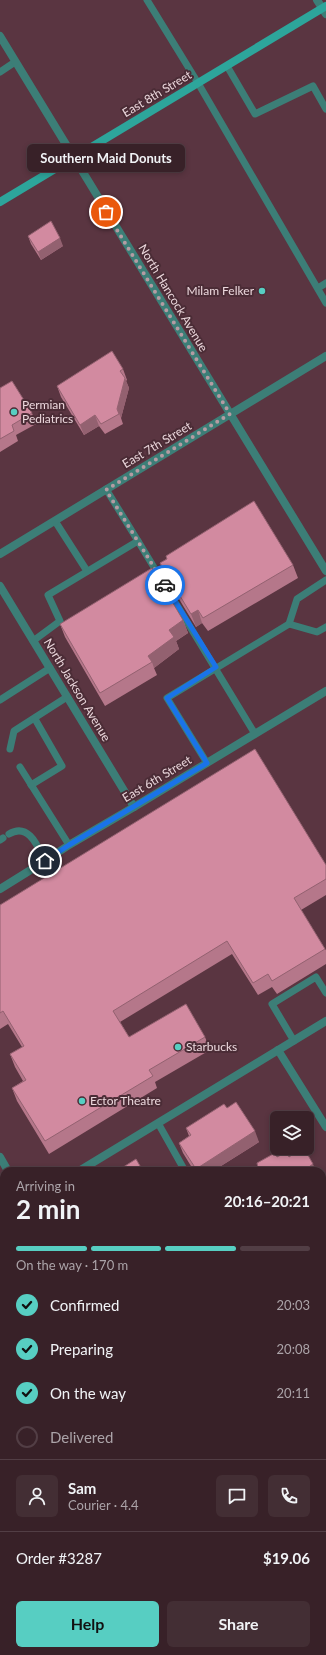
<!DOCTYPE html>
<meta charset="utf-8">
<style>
:root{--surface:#382128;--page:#432e34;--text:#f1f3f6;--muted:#aba3a8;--line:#523e45;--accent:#57cec2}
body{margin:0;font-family:Lato,sans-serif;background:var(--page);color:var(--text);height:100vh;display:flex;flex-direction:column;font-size:15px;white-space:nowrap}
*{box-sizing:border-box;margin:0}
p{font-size:13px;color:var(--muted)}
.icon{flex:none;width:22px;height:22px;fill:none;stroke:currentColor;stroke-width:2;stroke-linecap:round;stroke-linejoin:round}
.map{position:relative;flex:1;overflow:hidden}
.side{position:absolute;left:0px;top:1167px;width:326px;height:488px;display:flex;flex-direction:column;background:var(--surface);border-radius:12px 12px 0 0;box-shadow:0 2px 6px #0003,0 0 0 1px var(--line)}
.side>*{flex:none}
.fabs{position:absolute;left:270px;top:1111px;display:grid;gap:8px}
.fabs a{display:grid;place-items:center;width:44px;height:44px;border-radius:6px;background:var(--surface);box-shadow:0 2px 6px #0003,0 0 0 1px var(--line);font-size:20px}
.pin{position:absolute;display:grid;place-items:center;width:34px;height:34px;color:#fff;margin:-17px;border:2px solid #fff;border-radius:50%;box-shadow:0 1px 4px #0007}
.courier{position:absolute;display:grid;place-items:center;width:40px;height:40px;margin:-20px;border:3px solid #1a73e8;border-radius:50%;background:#fff;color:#222;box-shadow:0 1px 5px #0007}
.bubble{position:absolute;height:28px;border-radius:6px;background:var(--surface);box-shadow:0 2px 6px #0003,0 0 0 1px var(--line);font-size:13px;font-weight:700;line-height:28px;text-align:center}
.overview em{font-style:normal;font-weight:700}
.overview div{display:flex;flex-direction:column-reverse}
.overview{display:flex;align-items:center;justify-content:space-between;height:68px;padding:0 16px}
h1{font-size:26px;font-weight:700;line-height:30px}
.bar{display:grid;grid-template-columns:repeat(4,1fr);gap:6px 4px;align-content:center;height:48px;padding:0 16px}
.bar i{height:5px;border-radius:3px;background:var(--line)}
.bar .selected{background:var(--accent)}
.bar p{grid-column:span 4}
.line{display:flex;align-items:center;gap:10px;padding:0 16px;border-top:1px solid var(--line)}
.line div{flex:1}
.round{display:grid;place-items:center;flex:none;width:42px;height:42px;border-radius:6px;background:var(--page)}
ol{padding:0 16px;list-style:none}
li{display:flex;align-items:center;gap:12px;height:44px}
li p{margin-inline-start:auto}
li .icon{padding:4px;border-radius:50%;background:var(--accent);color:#111;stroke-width:4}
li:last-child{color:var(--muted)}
li i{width:22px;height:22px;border:2px solid var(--line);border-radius:50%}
.button{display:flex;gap:8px;margin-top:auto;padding:8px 16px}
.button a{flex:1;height:46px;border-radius:6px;background:var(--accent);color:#111;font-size:16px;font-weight:700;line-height:46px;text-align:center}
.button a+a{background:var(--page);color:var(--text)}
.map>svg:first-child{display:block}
</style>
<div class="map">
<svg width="326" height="1655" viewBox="0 0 326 1655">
<rect width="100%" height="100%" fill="#4b2c36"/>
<!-- built -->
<path fill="#5a3541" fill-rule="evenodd" d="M0,0H326V1655H0ZM277,1118H307V1148H277ZM4,1171H322V1651H4Z"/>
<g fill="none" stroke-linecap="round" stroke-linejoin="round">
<!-- service -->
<g stroke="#3c7e77" stroke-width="7">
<polyline points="147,0 198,83 326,303"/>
<polyline points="227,66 255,114 313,86 326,109"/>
<polyline points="0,72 15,62"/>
<polyline points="318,288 326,283"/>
<polyline points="106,489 138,541"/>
<polyline points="55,521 87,571"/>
<polyline points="289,624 317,632 326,627"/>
<polyline points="33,641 60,621 48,595 138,541 255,734"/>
<polyline points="0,700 50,668"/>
<polyline points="10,749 14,731 67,697"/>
<polyline points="207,763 167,698 289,624 297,599 326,580"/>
<polyline points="20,767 69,845"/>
<polyline points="31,785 62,766 35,719"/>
<path d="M9,834C29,822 38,847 45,861"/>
<polyline points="0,840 3,838"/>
<polyline points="294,1041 272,1004 316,977 326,993"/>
<polyline points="158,1123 185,1171"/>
<polyline points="322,1408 326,1415"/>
<polyline points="322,1594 326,1592"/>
</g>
<!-- minor -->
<g stroke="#3c7e77" stroke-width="8">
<polyline points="317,0 326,14"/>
<polyline points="0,36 326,571"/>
<polyline points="0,586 134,807"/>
<polyline points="0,889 45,861 69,845 134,807 326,691"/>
<polyline points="278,1050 326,1127"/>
<polyline points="0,1157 8,1171"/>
<polyline points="322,1368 326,1365"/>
<polyline points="0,1560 4,1558"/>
<polyline points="304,1651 306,1655"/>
</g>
<!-- tertiary -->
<g stroke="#3c7e77" stroke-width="8">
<polyline points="0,554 326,356"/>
<polyline points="79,1171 326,1021"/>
<polyline points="0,1218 4,1216"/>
</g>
<!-- secondary -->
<polyline stroke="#2da59b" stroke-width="8" points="0,202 326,6"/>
</g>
<!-- wall -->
<g fill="#b5778a">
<polygon points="28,236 63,246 41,260 31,244"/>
<polygon points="123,369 127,380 126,381 129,388 121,418 123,424 105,434 99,426 84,435 61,397 57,386"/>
<polygon points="0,388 32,413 36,424 16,435 18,441 0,452"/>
<polygon points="166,556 293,565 298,578 208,631 202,623 196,627 165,576 160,563 167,559"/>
<polygon points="183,620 188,633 176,641 179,649 154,668 157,675 105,706 65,637 60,624"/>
<polygon points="326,865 326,895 301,910 325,949 326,950 326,964 277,994 272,987 258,995 232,954 120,1022 129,1037 205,1037 210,1050 155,1082 157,1088 49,1154 17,1101 12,1088 23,1081 15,1067 10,1054 22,1047 8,1024 0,1029 0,905"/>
<polygon points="227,1108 259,1142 213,1171 194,1171 183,1153 179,1143 189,1136 186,1128"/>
<polygon points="4,1367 4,1386 0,1377 0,1369"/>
<polygon points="326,1468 326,1569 322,1572 322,1470"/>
<polygon points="326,1602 326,1625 322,1619 322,1605"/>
<polygon points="43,1651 258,1651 261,1655 46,1655"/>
</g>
<!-- shaded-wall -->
<g fill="#936170">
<polygon points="60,238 63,246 41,260 38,252"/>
<polygon points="125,378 129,388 121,418 117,409"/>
<polygon points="95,415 99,426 84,435 80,425"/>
<polygon points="198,610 202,623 196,627 191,614"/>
<polygon points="183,620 188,633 176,641 179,649 154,668 152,662 148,656 169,630"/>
<polygon points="255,1131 259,1142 213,1171 196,1171 196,1169"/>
<polygon points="313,1164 316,1171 303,1171"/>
</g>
<!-- building -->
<g fill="#d28aa0" stroke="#936170">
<polygon points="51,221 60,238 38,252 28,236"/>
<polygon points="112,351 123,369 120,371 125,378 117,409 119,414 101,424 95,415 80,425 57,386"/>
<polygon points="12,381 32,413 12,425 14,431 0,439 0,388"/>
<polygon points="254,501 293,565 203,618 198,610 191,614 160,563 167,559 166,556"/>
<polygon points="152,568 183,620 169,630 174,637 148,656 152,662 100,693 60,624"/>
<polygon points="255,749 326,865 326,879 294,898 325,949 272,981 268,974 253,983 227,941 113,1011 129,1037 186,1004 205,1037 149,1070 153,1076 45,1141 12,1088 26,1080 10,1054 24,1046 3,1011 0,1013 0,905"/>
<polygon points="236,1102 255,1131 196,1169 179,1143 191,1135 186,1128 224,1104 227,1108"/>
<polygon points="302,1148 304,1148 313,1164 303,1171 254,1171 258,1168 257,1163 275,1153 277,1157 287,1152 289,1157"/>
<polygon points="136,1159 143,1171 117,1171"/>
<polygon points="4,1367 4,1381 0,1374 0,1369"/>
<polygon points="326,1468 326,1554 322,1557 322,1470"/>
<polygon points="326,1602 326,1621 322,1615 322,1605"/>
<polygon points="46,1651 258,1651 261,1655 49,1655"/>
</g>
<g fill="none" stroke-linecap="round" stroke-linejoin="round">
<!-- done -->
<polyline stroke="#b49ca3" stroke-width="4" stroke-dasharray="0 7.2" points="106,212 230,414 106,490 165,585"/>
<!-- route -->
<polyline stroke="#1a73e8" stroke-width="5" points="45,861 69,845 207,763 167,698 216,667 165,585"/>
</g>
<!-- markers -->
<g fill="#57cec2" stroke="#4b2c36" stroke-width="1.5">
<circle cx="262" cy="291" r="4"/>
<circle cx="14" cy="412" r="4"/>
<circle cx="178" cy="1047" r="4"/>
<circle cx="82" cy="1101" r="4"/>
</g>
<g text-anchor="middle" stroke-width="4" stroke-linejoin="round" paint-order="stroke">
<!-- street labels -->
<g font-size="12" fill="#ecd8dd" stroke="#4b2c36">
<text transform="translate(157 94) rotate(-31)" y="4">East 8th Street</text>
<text transform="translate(173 298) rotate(59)" y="4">North Hancock Avenue</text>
<text transform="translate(157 445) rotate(-31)" y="4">East 7th Street</text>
<text transform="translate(77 690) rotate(59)" y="4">North Jackson Avenue</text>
<text transform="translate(157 779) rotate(-31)" y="4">East 6th Street</text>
</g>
<!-- poi labels -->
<g font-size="12" fill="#ecd8dd" stroke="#4b2c36" text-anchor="start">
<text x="254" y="295" text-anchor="end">Milam Felker</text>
<text x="22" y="409">Permian<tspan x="22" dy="14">Pediatrics</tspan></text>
<text x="186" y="1051">Starbucks</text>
<text x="90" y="1105">Ector Theatre</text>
</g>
</g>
</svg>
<div class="fabs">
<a><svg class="icon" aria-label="layers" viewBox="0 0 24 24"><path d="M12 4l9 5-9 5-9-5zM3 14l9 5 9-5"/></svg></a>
</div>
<div class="pin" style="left:106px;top:212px;background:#ea580c"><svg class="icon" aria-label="bag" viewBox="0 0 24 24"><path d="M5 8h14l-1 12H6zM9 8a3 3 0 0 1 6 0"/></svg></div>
<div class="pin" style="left:45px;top:861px;background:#1f2937"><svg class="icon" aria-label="home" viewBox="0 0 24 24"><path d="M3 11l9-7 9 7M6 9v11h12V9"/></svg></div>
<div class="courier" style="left:165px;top:585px"><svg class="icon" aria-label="car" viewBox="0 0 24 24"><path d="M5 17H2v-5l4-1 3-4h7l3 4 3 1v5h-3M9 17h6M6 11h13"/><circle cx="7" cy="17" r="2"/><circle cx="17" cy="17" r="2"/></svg></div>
<div class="bubble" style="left:27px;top:144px;width:158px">Southern Maid Donuts</div>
<section class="side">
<div class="overview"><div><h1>2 min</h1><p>Arriving in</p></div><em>20:16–20:21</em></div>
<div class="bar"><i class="selected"></i><i class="selected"></i><i class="selected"></i><i></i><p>On the way · 170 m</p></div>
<ol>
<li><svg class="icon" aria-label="check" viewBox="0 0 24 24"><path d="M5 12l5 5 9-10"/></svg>Confirmed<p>20:03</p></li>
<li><svg class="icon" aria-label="check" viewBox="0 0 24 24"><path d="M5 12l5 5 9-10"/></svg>Preparing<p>20:08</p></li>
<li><svg class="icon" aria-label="check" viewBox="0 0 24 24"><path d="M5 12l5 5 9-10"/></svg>On the way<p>20:11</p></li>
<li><i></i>Delivered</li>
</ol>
<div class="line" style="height:72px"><a class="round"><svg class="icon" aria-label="person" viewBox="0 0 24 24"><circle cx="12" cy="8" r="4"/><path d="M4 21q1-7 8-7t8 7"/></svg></a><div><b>Sam</b><p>Courier · 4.4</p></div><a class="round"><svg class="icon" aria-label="chat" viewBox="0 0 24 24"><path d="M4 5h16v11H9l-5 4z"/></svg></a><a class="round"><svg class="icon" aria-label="phone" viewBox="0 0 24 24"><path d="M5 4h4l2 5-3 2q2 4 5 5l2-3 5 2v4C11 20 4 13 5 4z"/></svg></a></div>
<div class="line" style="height:52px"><div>Order #3287</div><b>$19.06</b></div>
<div class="button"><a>Help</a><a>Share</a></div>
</section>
</div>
